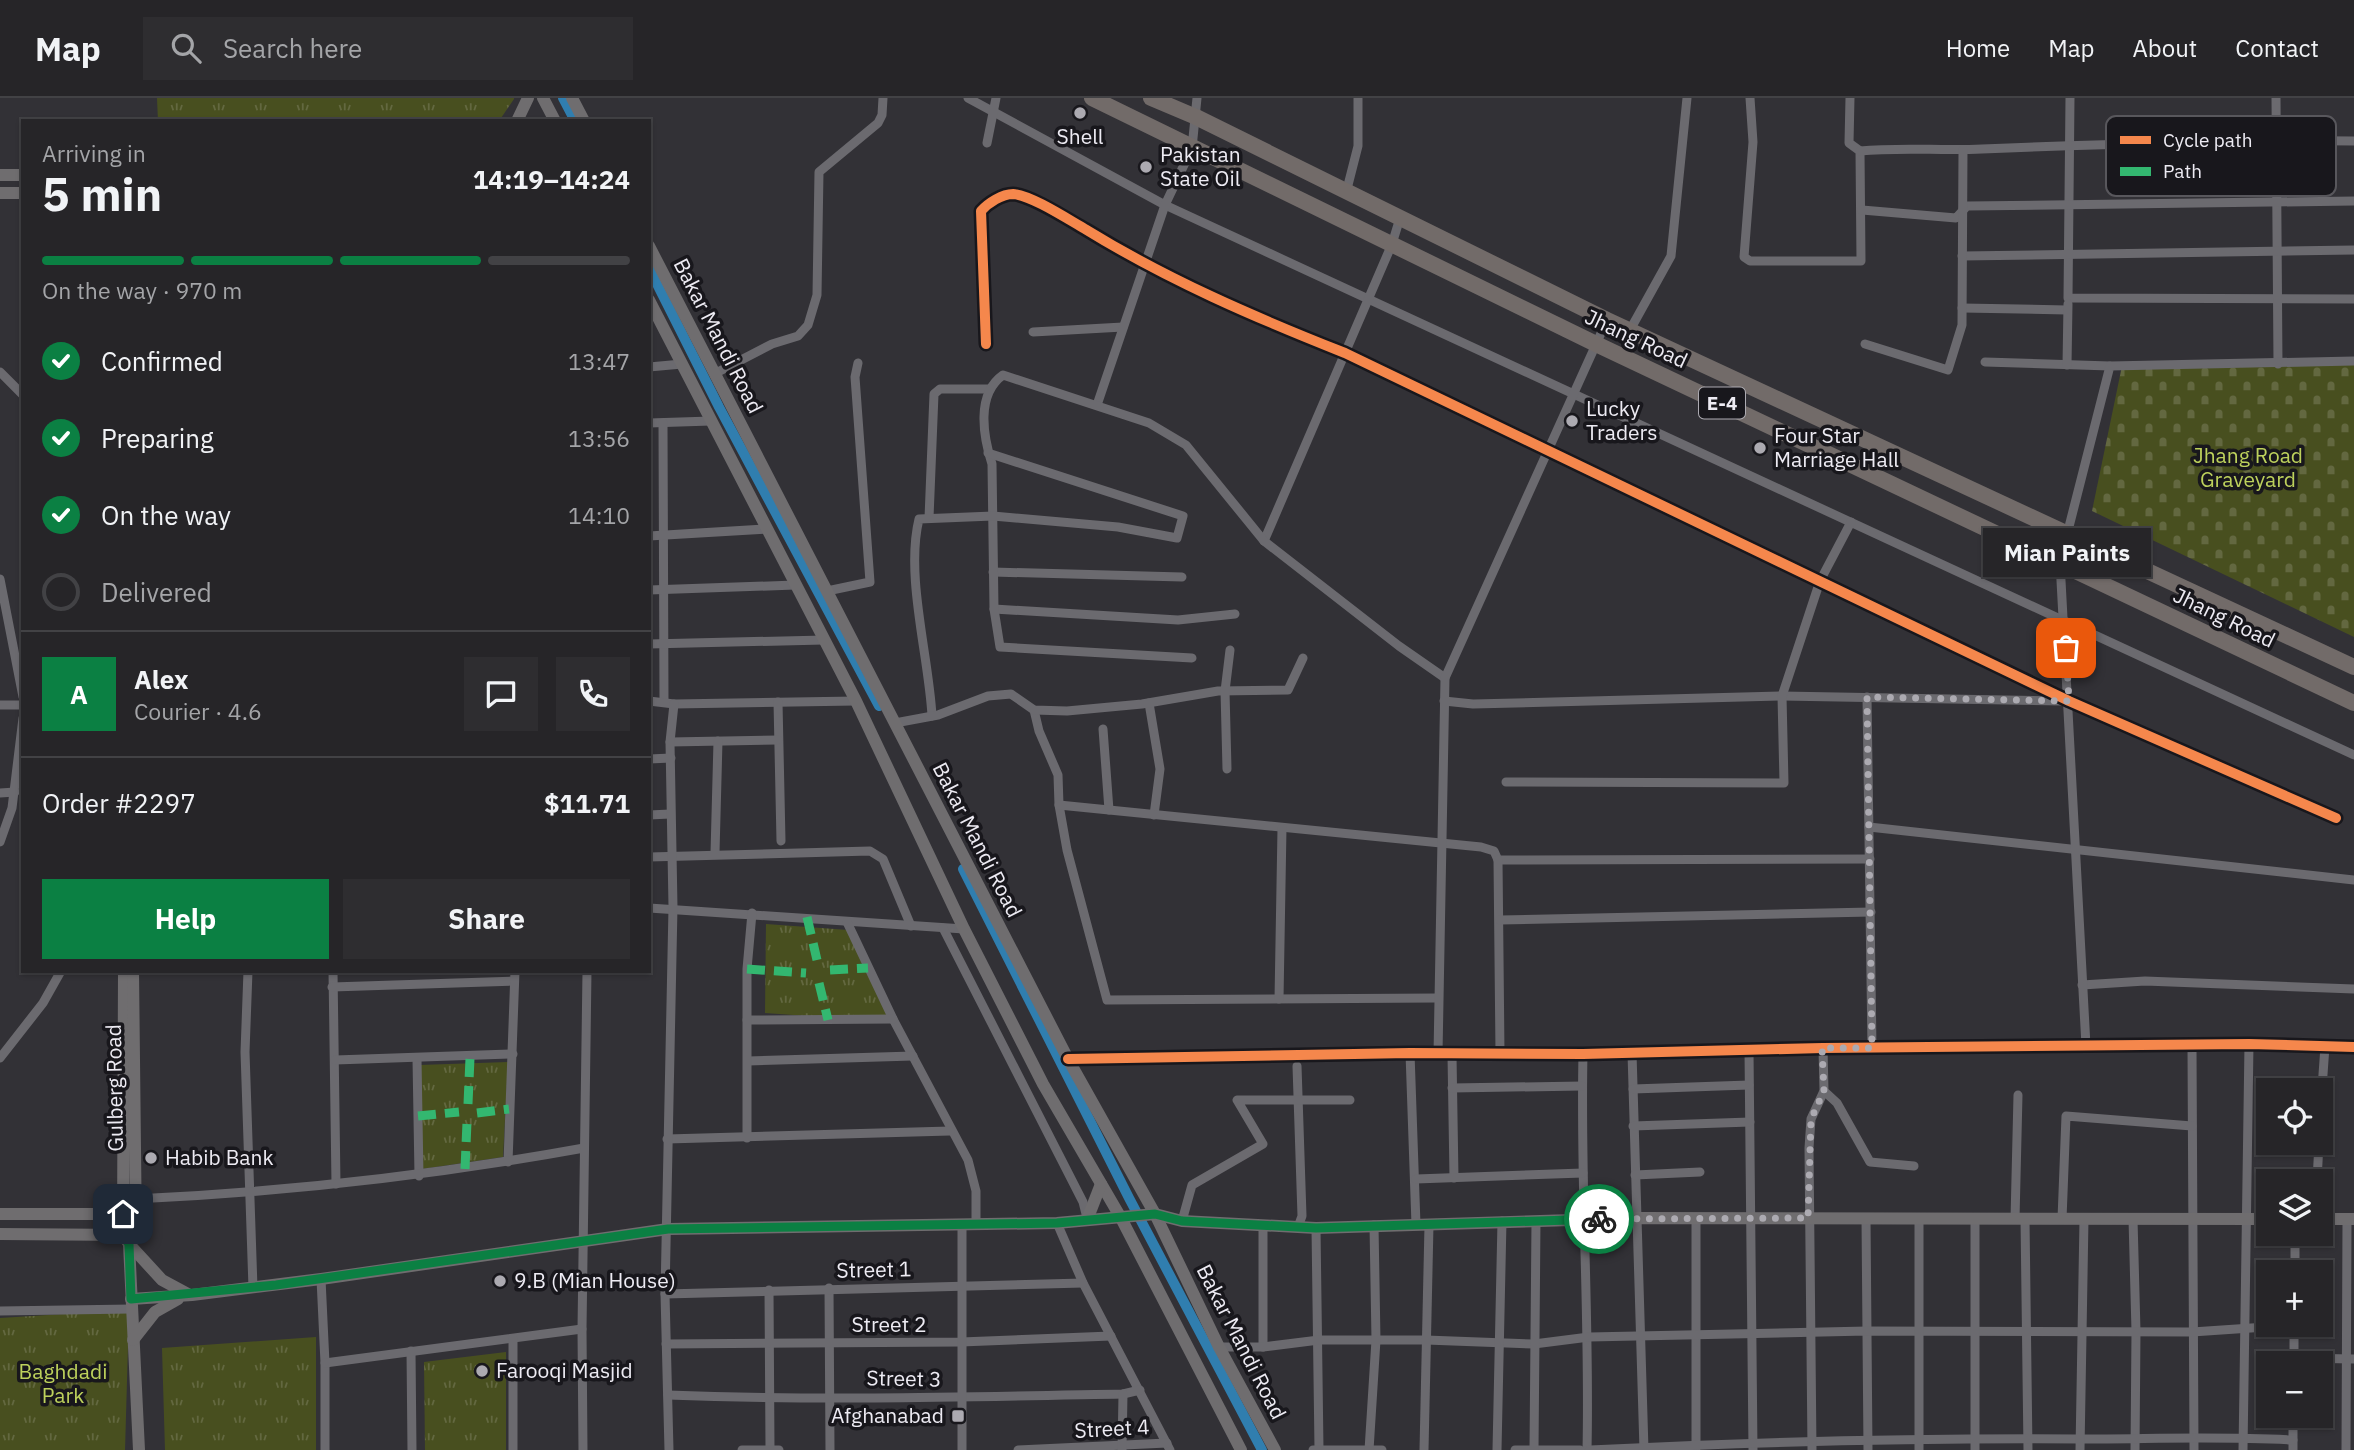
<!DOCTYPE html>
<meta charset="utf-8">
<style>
:root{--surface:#262528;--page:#2e2d30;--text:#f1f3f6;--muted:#a4a5a8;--line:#424245;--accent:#0b8043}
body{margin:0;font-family:"IBM Plex Sans",sans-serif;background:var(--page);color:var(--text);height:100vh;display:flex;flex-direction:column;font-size:26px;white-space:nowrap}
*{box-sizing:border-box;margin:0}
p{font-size:23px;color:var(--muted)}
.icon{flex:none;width:38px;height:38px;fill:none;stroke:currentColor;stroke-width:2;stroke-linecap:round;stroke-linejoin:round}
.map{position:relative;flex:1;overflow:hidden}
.sheet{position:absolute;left:21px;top:21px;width:630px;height:854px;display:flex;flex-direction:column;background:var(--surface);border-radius:0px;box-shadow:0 2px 5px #0004,0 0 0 2px var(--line)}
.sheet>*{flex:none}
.controls{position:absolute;left:2256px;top:980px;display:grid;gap:14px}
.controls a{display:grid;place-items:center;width:77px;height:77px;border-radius:0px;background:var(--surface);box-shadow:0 2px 5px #0004,0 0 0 2px var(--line);font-size:35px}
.pin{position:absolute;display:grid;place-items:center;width:60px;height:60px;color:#fff;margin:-30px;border-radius:14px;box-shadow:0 4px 10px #0006}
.courier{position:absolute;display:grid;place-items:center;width:70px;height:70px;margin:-35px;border:5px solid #0b8043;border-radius:50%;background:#fff;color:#222;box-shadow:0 2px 9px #0007}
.bubble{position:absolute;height:49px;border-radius:0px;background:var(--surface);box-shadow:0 2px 5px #0004,0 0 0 2px var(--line);font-size:23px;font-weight:700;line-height:49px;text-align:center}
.headline em{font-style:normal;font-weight:700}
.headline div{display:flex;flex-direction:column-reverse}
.headline{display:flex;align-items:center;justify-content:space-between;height:119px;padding:0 21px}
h1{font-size:46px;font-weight:700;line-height:52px}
.bar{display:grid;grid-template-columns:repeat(4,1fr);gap:10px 7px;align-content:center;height:84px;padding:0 21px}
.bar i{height:9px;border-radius:5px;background:var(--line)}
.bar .active{background:var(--accent)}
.bar p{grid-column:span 4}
.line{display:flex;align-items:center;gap:18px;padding:0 21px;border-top:2px solid var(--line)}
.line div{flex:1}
.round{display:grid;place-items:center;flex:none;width:74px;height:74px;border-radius:0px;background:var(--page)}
ol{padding:0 21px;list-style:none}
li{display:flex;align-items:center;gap:21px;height:77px}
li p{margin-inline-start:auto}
li .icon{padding:7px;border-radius:50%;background:var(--accent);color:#fff;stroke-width:4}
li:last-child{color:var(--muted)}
li i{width:38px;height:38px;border:4px solid var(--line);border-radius:50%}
.primary-button{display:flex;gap:14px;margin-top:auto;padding:14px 21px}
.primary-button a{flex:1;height:80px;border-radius:0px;background:var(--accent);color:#fff;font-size:28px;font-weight:700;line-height:80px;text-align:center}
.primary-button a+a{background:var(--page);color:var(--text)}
header{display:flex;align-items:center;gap:42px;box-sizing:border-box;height:98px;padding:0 35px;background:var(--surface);border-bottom:2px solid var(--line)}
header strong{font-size:33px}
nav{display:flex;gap:38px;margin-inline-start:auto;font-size:24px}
.search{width:490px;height:63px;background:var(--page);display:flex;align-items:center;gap:18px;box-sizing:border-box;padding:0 24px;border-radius:0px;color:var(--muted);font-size:26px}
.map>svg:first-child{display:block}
</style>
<header>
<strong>Map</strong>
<div class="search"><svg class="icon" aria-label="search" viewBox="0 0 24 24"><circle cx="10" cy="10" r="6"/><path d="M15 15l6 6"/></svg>Search here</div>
<nav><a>Home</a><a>Map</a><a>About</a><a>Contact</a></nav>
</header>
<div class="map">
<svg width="2354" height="1352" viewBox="0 0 2354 1352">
<defs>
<pattern id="grass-tufts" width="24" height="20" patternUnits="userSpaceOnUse" patternTransform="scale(1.75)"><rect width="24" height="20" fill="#484f1f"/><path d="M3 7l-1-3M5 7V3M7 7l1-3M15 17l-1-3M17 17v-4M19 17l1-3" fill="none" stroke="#636840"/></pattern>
<pattern id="cemetery-stones" width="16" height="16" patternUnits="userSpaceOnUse" patternTransform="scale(1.75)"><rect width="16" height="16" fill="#484f1f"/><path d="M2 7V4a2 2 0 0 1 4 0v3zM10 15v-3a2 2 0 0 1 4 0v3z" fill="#636840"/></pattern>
</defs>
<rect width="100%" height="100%" fill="#323136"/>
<!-- grass -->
<g fill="url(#grass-tufts)">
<polygon points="157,0 514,0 514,1 499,23 158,23"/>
<polygon points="766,826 848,832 893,924 765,915"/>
<polygon points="508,964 503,1059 422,1071 420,967"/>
<polygon points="129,1212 125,1352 0,1352 0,1220"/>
<polygon points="316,1239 316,1352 165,1352 162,1250"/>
<polygon points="506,1254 506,1352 425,1352 424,1264"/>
</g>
<!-- cemetery -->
<polygon fill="url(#cemetery-stones)" points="2354,264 2354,539 2092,413 2122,268"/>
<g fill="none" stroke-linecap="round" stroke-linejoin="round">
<!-- canal -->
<g stroke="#307eaf" stroke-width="10">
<polyline points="563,0 575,23"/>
<polyline points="649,170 719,309 879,608"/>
<polyline points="963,771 1129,1100 1262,1352"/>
</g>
<!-- street -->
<g stroke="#6b6a6f" stroke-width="9">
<polyline points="968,0 1165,107 2354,657"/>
<polyline points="1750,0 1753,44 1744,159 1750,163 1861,163 1860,53 1849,45 1850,0"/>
<polyline points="2070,0 2068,200 2354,201"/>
<polyline points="2276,0 2278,266"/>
<polyline points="987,45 996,0"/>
<path d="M1860,53C1901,49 1941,53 1982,51C2106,46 2230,42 2354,43"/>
<polyline points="1346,95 1358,48 1358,0"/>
<polyline points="1862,112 1956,120 1967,108 2354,103"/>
<polyline points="1962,158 2354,152"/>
<polyline points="1962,210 2067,212"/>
<polyline points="1630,232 1671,158 1687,0"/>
<polyline points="1033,234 1123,229"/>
<path d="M986,246L981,113C988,105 1002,96 1013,96C1031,97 1069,122 1085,131C1168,182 1254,219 1345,255L2069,603L2336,720"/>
<polyline points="1865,246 1948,272 1962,227 1963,52"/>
<polyline points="1985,264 2110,268"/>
<polyline points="2067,267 2068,206"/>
<polyline points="649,269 682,266"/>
<polyline points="0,274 23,297"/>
<polyline points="716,275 772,246 798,238 808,227 817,197 819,74 878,25 882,17 883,0"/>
<polyline points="1097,307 1165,107 1192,50 1197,0"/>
<polyline points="649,325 711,323"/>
<polyline points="663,325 664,603"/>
<polyline points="929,420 934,296 940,291 990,291"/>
<polyline points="649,438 766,431"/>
<polyline points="1264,443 1392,146 1400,120"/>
<polyline points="993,474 1182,479"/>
<polyline points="0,481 23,599"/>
<polyline points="649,492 795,487"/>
<polyline points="827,493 870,484 855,279 858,265"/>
<polyline points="994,511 1178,522 1235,516"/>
<polyline points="649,546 824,542"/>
<path d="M1192,560L1000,549L994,511L992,366C983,338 976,296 1003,277L1149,325L1186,347L1264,443L1399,548L1445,580"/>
<polyline points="1867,599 1872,950"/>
<polyline points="649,603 674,606 856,603"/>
<polyline points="1444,603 1473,606 1782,598 2063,603"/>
<polyline points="778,604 781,743"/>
<polyline points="1149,605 1160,671 1154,717"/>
<polyline points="0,607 23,607"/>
<polyline points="1034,612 1039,633 1058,677 1059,707 1067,752 1107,902 1437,900"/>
<path d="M932,618C929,559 905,478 919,421L993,418L1118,429L1177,440L1183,418L988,355"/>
<polyline points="895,625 938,617 988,598 1011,596 1034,612 1067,613 1142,606 1218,593 1288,592 1303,560"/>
<polyline points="1103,631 1109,712"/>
<polyline points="670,644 778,642"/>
<polyline points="649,661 671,660"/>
<polyline points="1227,671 1225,593 1230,552"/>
<polyline points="1506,684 1784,685 1782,598 1820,483 1851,424"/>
<polyline points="0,695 15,694"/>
<polyline points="1059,707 1481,749 1494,753 1498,762 1870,761"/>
<polyline points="649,717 670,716"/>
<polyline points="1869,729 2354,782"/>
<polyline points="0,744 12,710 23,620"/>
<polyline points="715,755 718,643"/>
<polyline points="649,759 870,753 883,761 911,828"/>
<polyline points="1498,762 1500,955"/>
<polyline points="649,810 964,831"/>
<polyline points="1500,822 1871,814"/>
<polyline points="847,824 893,921 968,1062 976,1093 976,1127"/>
<polyline points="943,830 1083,1104 1087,1120"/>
<polyline points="248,873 245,954 253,1190"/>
<polyline points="333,873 336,1086"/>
<polyline points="2082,887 2145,883 2354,891"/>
<polyline points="332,889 514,883"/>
<polyline points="1279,901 1282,730"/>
<polyline points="747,922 893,921"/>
<polyline points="2086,948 2060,464 2110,268 2354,263"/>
<polyline points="2192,949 2194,1352"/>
<polyline points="1749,953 1753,1352"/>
<polyline points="1410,955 1416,1127"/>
<polyline points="1632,955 1644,1352"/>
<polyline points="1438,956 1445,580 1607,222"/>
<path d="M1583,956C1580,1089 1590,1220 1587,1352"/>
<polyline points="1452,957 1454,1080"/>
<polyline points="0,960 43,905 61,873"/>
<polyline points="417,961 419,1078"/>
<polyline points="1068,961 1410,955 1583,956 1823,950 2249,946 2354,949"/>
<polyline points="335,962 513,956"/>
<polyline points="748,963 913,958"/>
<polyline points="1297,968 1302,1118 1298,1129"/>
<polyline points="1452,990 1582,988"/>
<polyline points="1633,991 1749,987"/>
<polyline points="1824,993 1837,1005 1870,1064 1914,1068"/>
<polyline points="2320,1019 2325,948"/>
<polyline points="1633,1028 1750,1024"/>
<polyline points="747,1040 747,871 752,815"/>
<polyline points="667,1041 950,1033"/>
<polyline points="508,1064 515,873"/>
<polyline points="1635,1077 1700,1074"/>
<polyline points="1416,1081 1583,1075"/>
<polyline points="2317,1083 2319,1045"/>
<path d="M135,1101C286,1094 435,1077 584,1050"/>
<polyline points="1696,1120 1696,1350"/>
<polyline points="1866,1120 1868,1352"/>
<polyline points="2015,1121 2018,997"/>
<polyline points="2025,1121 2028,1352"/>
<polyline points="2062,1121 2066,1018 2192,1028"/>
<polyline points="2133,1121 2136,1233 2135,1352"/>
<polyline points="1182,1123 1192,1087 1263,1046 1237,1002 1350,1002"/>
<polyline points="1057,1125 1083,1185 1170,1352"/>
<polyline points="1263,1127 1263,1249"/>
<polyline points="1316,1130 1319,1351"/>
<polyline points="2295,1174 2295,1136"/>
<polyline points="321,1181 325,1265 325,1352"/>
<polyline points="829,1190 830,1352"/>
<polyline points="769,1192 770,1351"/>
<polyline points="665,1196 1083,1185"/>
<polyline points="0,1213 131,1211"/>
<polyline points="666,1246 961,1244 1111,1238"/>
<polyline points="1219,1249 1263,1249 1319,1242 1426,1242 1534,1246 1589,1239 1867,1233 2192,1234 2294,1227 2294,1265"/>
<polyline points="411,1253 412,1352"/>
<polyline points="2294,1260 2354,1261"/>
<polyline points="325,1265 582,1231"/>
<path d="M668,1297C819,1303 971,1299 1123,1296L1140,1292"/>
<polyline points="2293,1318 2293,1352"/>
<polyline points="513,1352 513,1241"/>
<polyline points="583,1352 582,1231 587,873"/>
<polyline points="669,1352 665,1196 673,809 670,644 674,606"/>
<polyline points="742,1352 779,1352"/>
<polyline points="962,1352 962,1128"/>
<polyline points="1018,1352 1167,1345"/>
<polyline points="1122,1352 1123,1296"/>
<polyline points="1313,1352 1382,1352"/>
<polyline points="1369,1352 1376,1242 1374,1127"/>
<polyline points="1424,1352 1429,1127"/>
<polyline points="1497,1352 1502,1123"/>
<polyline points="1515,1352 1580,1352"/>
<polyline points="1534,1352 1536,1123"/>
<path d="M1590,1352C1753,1344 1916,1340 2080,1341C2151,1341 2221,1338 2293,1342"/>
<polyline points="1812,1352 1809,1050 1811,1021 1824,993 1823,950"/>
<polyline points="1919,1352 1919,1120"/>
<polyline points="1975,1352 1975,1120"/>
<polyline points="2080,1352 2084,1121"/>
<polyline points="2243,1352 2249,946"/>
<polyline points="2346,1352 2347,1121"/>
</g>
<!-- secondary -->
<g stroke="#6f6d6f" stroke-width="12">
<polyline points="543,0 555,23"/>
<polyline points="572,0 584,23"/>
<polyline points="517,23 528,0"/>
<polyline points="0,77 23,77"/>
<polyline points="0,95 23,95"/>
<polyline points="649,148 1068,961 1155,1116 1219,1249 1275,1352"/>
<polyline points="649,202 856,603 964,831 1043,986 1121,1120 1241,1352"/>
<polyline points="124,873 123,1137 129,1146 139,1352"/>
<polyline points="0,1116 129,1116"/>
<polyline points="2320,1121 2354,1121"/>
<polyline points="1087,1122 1101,1086"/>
<polyline points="0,1136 129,1137"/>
<polyline points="129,1146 136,1138 133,873"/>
<polyline points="129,1146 162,1182 188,1196"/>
<polyline points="131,1201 192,1197 321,1181 668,1131 1057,1125 1155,1116 1182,1123 1316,1130 1636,1120 2268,1121"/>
<polyline points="133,1242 155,1214 178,1201"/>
</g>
<!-- highway -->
<g stroke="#726b69" stroke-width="16">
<polyline points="1092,0 1596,246 2354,605"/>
<polyline points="1151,0 1196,19 1607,222 2354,569"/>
</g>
<!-- quiet -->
<g stroke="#33b770" stroke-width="9" stroke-dasharray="18 9" stroke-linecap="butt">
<polyline points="807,819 817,862"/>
<polyline points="747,871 806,875"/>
<polyline points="830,872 868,870"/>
<polyline points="819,885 828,922"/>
<polyline points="468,1006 470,960"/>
<polyline points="477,1015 509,1011"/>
<polyline points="418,1018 459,1014"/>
<polyline points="465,1071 467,1024"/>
</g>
<!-- cycleway casing -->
<g stroke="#18171c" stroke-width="15">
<g id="cycleway">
<path d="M986,246L981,113C988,105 1002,96 1013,96C1031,97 1069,122 1085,131C1168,182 1254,219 1345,255L2069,603L2336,720"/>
<polyline points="1068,961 1410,955 1583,956 1823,950 2249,946 2354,949"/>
</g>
</g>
<!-- cycleway -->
<use href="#cycleway" stroke="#f5874c" stroke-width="10"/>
</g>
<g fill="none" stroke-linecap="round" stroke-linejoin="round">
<!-- done -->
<polyline stroke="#acaab1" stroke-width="7" stroke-dasharray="0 12.6" points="1599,1121 1808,1120 1811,1021 1824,993 1822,950 1872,950 1867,599 2069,603 2066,550"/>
<!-- route -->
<polyline stroke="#0b8043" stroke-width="9" points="123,1116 123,1137 129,1146 131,1201 276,1187 668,1131 1057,1125 1155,1116 1182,1123 1316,1130 1599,1121"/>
</g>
<!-- markers -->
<g fill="#acaab1" stroke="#18171c" stroke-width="2.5">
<circle cx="1080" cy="15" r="7"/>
<circle cx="1146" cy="69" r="7"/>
<circle cx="1572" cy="323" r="7"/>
<circle cx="1760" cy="350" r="7"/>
<circle cx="151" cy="1060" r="7"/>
<circle cx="500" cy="1183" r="7"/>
<circle cx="482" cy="1273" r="7"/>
<rect x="951" y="1311" width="14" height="14" rx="3.5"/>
</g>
<g text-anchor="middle" stroke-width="7" stroke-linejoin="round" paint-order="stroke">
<!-- shield labels -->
<rect fill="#18171c" stroke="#adabb2" stroke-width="2" x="1699" y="289.5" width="46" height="31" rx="5"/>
<g font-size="19" font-weight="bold" fill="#edebf3">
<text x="1722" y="312">E-4</text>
</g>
<!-- poi labels -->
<g font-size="21" fill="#edebf3" stroke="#18171c" text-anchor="start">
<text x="1080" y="46" text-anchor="middle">Shell</text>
<text x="1160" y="64">Pakistan<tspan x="1160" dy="24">State Oil</tspan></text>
<text x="1586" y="318">Lucky<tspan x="1586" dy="24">Traders</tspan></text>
<text x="1774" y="345">Four Star<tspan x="1774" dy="24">Marriage Hall</tspan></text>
<text x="165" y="1067">Habib Bank</text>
<text x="514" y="1190">9.B (Mian House)</text>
<text x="496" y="1280">Farooqi Masjid</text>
<text x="944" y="1325" text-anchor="end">Afghanabad</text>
</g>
<!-- street labels -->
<g font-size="21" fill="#edebf3" stroke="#18171c">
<text transform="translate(718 238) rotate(63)" y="7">Bakar Mandi Road</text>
<text transform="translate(1636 241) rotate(25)" y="7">Jhang Road</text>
<text transform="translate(2224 520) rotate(26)" y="7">Jhang Road</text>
<text transform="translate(977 742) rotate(63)" y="7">Bakar Mandi Road</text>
<text transform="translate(115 990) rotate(-91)" y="7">Gulberg Road</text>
<text transform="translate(874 1172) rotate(-1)" y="7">Street 1</text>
<text x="889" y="1234">Street 2</text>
<text transform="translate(1241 1244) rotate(63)" y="7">Bakar Mandi Road</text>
<text transform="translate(904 1281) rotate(1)" y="7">Street 3</text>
<text transform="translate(1112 1331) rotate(-3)" y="7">Street 4</text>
</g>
<!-- park labels -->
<g font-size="21" fill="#bdd15c" stroke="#18171c">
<text x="2248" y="365">Jhang Road<tspan x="2248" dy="24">Graveyard</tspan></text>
<text x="63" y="1281">Baghdadi<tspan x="63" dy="24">Park</tspan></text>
</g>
</g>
<!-- legend -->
<rect x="2106" y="18" width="230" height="80" rx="10" fill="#18171c" stroke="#58575c" stroke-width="2"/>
<rect x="2120" y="38" width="31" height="8" fill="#f5874c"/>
<rect x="2120" y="69" width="31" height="9" fill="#33b770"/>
<g font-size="19" fill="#edebf3">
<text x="2163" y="49">Cycle path</text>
<text x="2163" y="80">Path</text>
</g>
</svg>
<div class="controls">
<a><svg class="icon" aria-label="locate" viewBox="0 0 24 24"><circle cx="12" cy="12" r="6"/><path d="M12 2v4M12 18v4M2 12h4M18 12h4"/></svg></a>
<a><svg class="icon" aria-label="layers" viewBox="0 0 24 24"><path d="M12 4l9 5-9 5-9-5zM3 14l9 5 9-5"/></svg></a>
<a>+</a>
<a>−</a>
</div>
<div class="pin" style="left:2066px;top:550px;background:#ea580c"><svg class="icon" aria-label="bag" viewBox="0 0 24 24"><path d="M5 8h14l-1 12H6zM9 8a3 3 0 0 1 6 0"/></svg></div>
<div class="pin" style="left:123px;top:1116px;background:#1f2937"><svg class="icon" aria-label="home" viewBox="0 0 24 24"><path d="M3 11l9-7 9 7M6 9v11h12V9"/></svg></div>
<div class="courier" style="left:1599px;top:1121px"><svg class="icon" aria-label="bike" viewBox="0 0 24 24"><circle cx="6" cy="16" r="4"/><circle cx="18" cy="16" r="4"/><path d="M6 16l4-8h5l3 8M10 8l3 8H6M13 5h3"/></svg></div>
<div class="bubble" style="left:1983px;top:430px;width:168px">Mian Paints</div>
<section class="sheet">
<div class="headline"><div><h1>5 min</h1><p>Arriving in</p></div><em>14:19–14:24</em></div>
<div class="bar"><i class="active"></i><i class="active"></i><i class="active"></i><i></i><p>On the way · 970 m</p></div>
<ol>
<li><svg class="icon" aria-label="check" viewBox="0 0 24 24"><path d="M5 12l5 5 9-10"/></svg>Confirmed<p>13:47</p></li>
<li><svg class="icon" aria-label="check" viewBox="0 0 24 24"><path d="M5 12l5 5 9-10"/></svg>Preparing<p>13:56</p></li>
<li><svg class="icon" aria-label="check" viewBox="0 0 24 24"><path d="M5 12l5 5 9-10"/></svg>On the way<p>14:10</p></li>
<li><i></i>Delivered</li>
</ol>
<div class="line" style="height:126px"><b class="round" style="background:var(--accent);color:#fff">A</b><div><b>Alex</b><p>Courier · 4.6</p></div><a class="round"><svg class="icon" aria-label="chat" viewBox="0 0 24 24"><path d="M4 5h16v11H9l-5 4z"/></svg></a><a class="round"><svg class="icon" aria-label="phone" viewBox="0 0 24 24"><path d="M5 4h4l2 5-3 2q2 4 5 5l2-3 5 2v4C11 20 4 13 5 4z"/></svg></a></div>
<div class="line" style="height:91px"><div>Order #2297</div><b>$11.71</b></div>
<div class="primary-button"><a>Help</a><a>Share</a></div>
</section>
</div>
